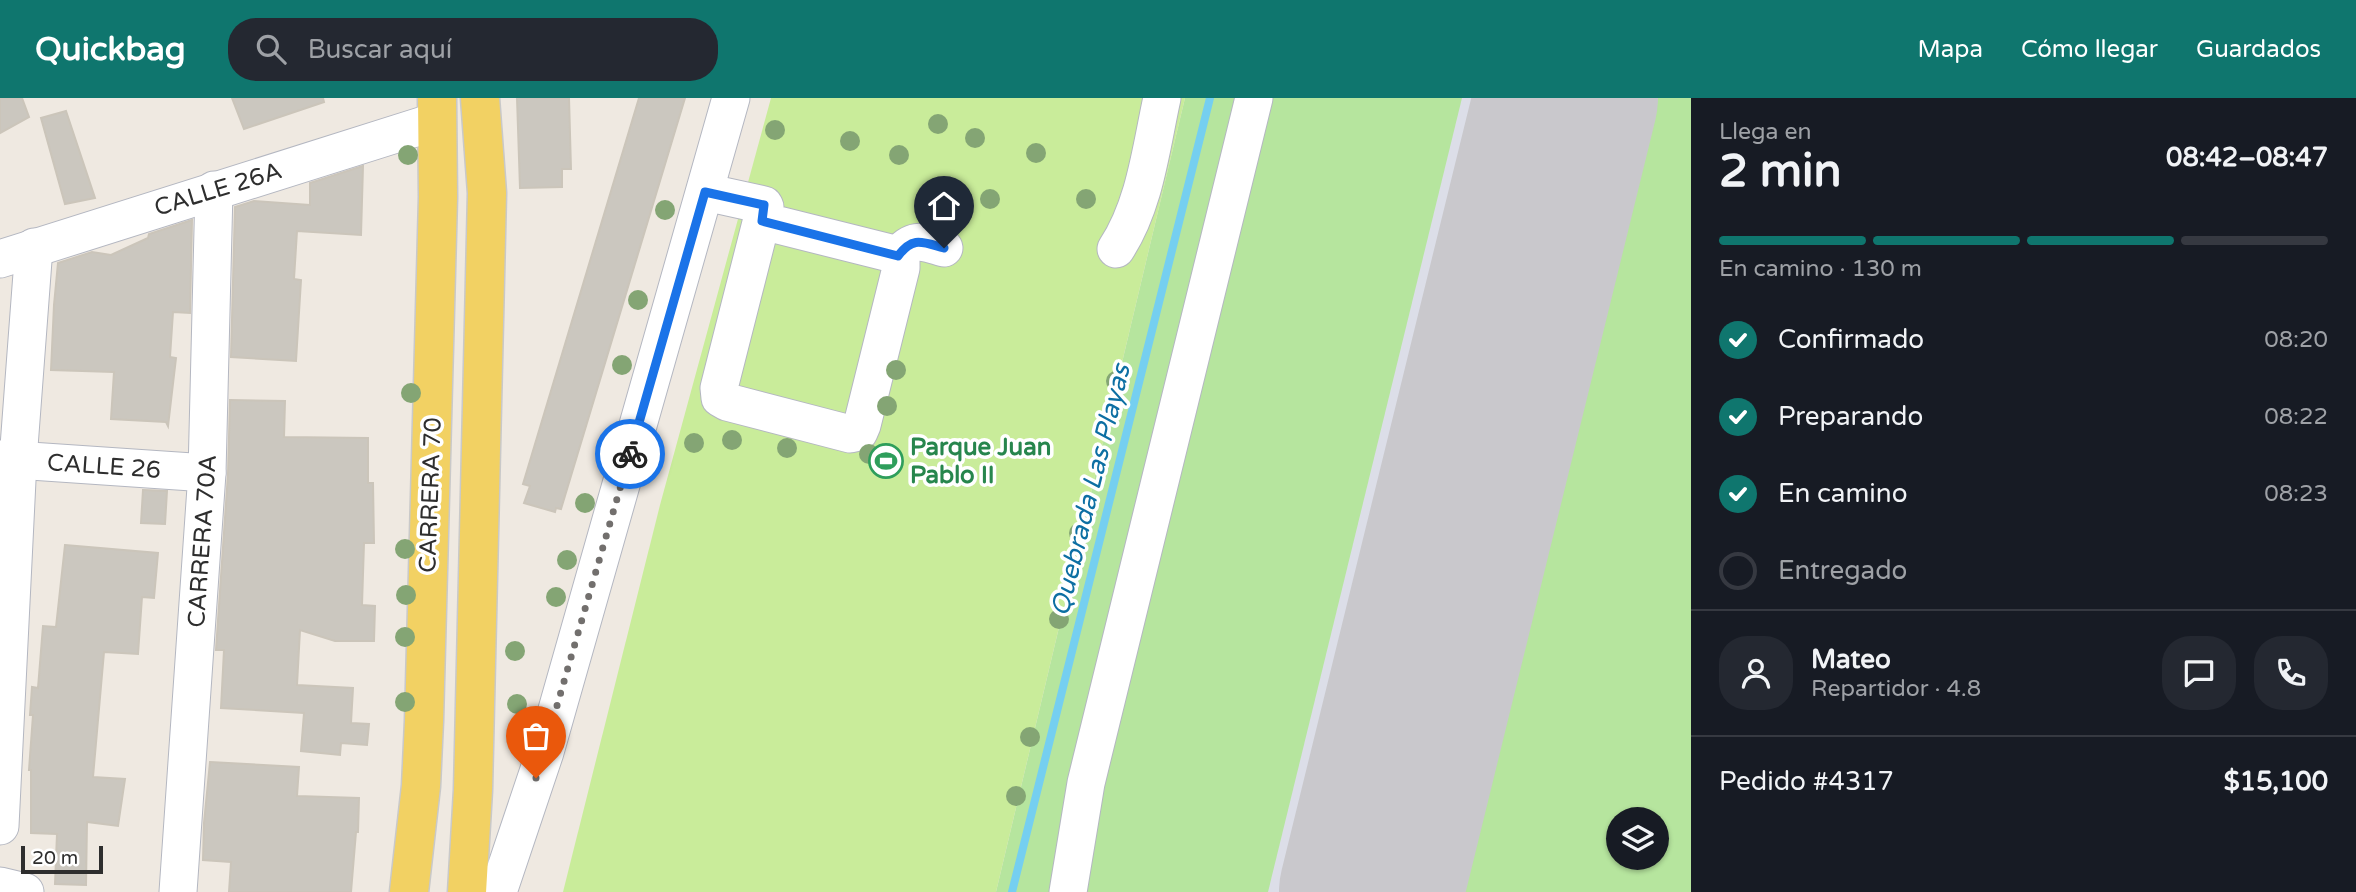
<!DOCTYPE html>
<html lang="es">
<meta charset="utf-8">
<style>
:root{--surface:#171b24;--page:#242831;--text:#f1f3f6;--muted:#9ea1a6;--line:#363941;--accent:#0f766e}
body{margin:0;font-family:"Varela Round",sans-serif;background:var(--page);color:var(--text);height:100vh;display:flex;flex-direction:column;font-size:26px;white-space:nowrap}
*{box-sizing:border-box;margin:0}
p{font-size:23px;color:var(--muted)}
.icon{flex:none;width:38px;height:38px;fill:none;stroke:currentColor;stroke-width:2;stroke-linecap:round;stroke-linejoin:round}
.map{position:relative;flex:1;overflow:hidden}
.sheet{display:flex;flex-direction:column;background:var(--surface);width:665px}
.sheet>*{flex:none}
.controls{position:absolute;left:1606px;top:709px;display:grid;gap:14px}
.controls a{display:grid;place-items:center;width:63px;height:63px;border-radius:50%;background:var(--surface);box-shadow:0 2px 5px #0004;font-size:35px}
.scale{position:absolute;left:21px;bottom:18px;width:82px;box-sizing:border-box;padding-left:7px;border:4px solid #2e2e2e;border-top:0;font-size:19px;line-height:24px;white-space:nowrap;color:#2e2e2e;-webkit-text-stroke:5px #fff;paint-order:stroke}
.pin{position:absolute;display:grid;place-items:center;width:60px;height:60px;color:#fff;margin:-72px -30px;border-radius:50% 50% 50% 0;rotate:-45deg;box-shadow:0 0 7px #0007}
.pin .icon{rotate:45deg}
.courier{position:absolute;display:grid;place-items:center;width:70px;height:70px;margin:-35px;border:5px solid #1a73e8;border-radius:50%;background:#fff;color:#222;box-shadow:0 2px 9px #0007}
.head em{font-style:normal;font-weight:700}
.head div{display:flex;flex-direction:column-reverse}
.head{display:flex;align-items:center;justify-content:space-between;height:119px;padding:0 28px}
h1{font-size:46px;font-weight:700;line-height:52px}
.bar{display:grid;grid-template-columns:repeat(4,1fr);gap:10px 7px;align-content:center;height:84px;padding:0 28px}
.bar i{height:9px;border-radius:5px;background:var(--line)}
.bar .selected{background:var(--accent)}
.bar p{grid-column:span 4}
.line{display:flex;align-items:center;gap:18px;padding:0 28px;border-top:2px solid var(--line)}
.line div{flex:1}
.round{display:grid;place-items:center;flex:none;width:74px;height:74px;border-radius:28px;background:var(--page)}
ol{padding:0 28px;list-style:none}
li{display:flex;align-items:center;gap:21px;height:77px}
li p{margin-inline-start:auto}
li .icon{padding:7px;border-radius:50%;background:var(--accent);color:#fff;stroke-width:4}
li:last-child{color:var(--muted)}
li i{width:38px;height:38px;border:4px solid var(--line);border-radius:50%}
header{display:flex;align-items:center;gap:42px;box-sizing:border-box;height:98px;padding:0 35px;background:var(--accent);color:#fff}
header strong{font-size:33px}
nav{display:flex;gap:38px;margin-inline-start:auto;font-size:24px}
.search{width:490px;height:63px;background:var(--page);display:flex;align-items:center;gap:18px;box-sizing:border-box;padding:0 24px;border-radius:28px;color:var(--muted);font-size:26px}
main{display:flex;flex:1;min-height:0}
.map>svg:first-child{display:block}
</style>
<header>
<strong>Quickbag</strong>
<div class="search"><svg class="icon" aria-label="search" viewBox="0 0 24 24"><circle cx="10" cy="10" r="6"/><path d="M15 15l6 6"/></svg>Buscar aquí</div>
<nav><a>Mapa</a><a>Cómo llegar</a><a>Guardados</a></nav>
</header>
<main>
<div class="map">
<svg width="1691" height="794" viewBox="0 0 1691 794">
<rect width="100%" height="100%" fill="#efe9e1"/>
<!-- airport -->
<path fill="#dcdee8" fill-rule="evenodd" d="M1185,0H1691V794H996ZM1619,721H1657V760H1619Z"/>
<!-- green -->
<g fill="#b6e59e" fill-rule="evenodd">
<polygon points="1185,0 1462,0 1268,794 996,794"/>
<path d="M1648,0H1691V794H1457ZM1619,721H1657V760H1619Z"/>
</g>
<!-- pitch -->
<polygon fill="#c9ec9a" points="771,0 1185,0 996,794 563,794 660,407"/>
<g fill="none" stroke-linecap="round" stroke-linejoin="round">
<!-- stream -->
<polyline stroke="#75cff0" stroke-width="8" points="1012,794 1210,0"/>
<!-- runway -->
<polyline stroke="#c9c8cc" stroke-width="184" points="1371,794 1566,0"/>
</g>
<!-- building -->
<g fill="#cbc7bf" stroke="#cbc5ba" stroke-width="2">
<polygon points="0,0 22,0 29,19 0,35"/>
<polygon points="232,0 323,0 324,4 244,31"/>
<polygon points="517,0 569,0 571,71 562,71 562,89 520,90"/>
<polygon points="639,0 685,0 561,411 556,410 555,414 524,405 530,388 523,386"/>
<polygon points="66,13 95,100 65,106 41,20"/>
<polygon points="363,68 361,137 297,133 294,181 301,182 296,263 231,259 235,109 254,103 310,107 310,85"/>
<polygon points="192,122 190,215 173,214 170,259 176,260 168,328 166,324 111,321 114,274 51,272 54,207 58,165 92,154 111,157 148,140 149,136"/>
<polygon points="230,302 285,303 284,339 368,340 368,385 373,385 374,445 364,445 362,507 375,508 374,543 335,543 300,532 297,587 353,590 351,625 369,626 367,647 341,645 340,657 301,653 304,615 221,610 224,552 216,552 228,376"/>
<polygon points="143,392 167,393 165,426 141,425"/>
<polygon points="65,447 158,455 154,500 142,499 138,556 104,554 93,679 125,681 118,728 87,724 86,787 55,786 57,736 31,735 31,672 29,672 33,617 30,617 32,589 38,590 43,528 56,529"/>
<polygon points="210,664 299,669 297,698 359,700 358,734 356,734 351,794 229,794 231,764 203,762 204,725"/>
</g>
<g fill="none" stroke-linecap="round" stroke-linejoin="round">
<!-- minor casing -->
<g stroke="#b4b7c1" stroke-width="39">
<g id="minor">
<polyline points="705,94 764,107 765,109 719,290 720,300 727,304 850,336 859,334 862,327 901,170 901,161 894,156 762,123"/>
<path d="M1116,151C1145,107 1151,50 1162,0"/>
<path d="M898,158C913,138 923,144 944,150"/>
<polyline points="0,161 437,23"/>
<polyline points="0,361 207,375"/>
<polyline points="0,728 18,362 34,149"/>
<polyline points="0,788 25,794"/>
<polyline points="178,794 207,375 214,92"/>
<polyline points="498,794 545,654 731,0"/>
<polyline points="1068,794 1086,685 1254,0"/>
</g>
</g>
<!-- major casing -->
<g stroke="#c9c9c9" stroke-width="41">
<g id="major">
<polyline points="409,794 421,688 424,623 438,99 437,0"/>
<polyline points="467,794 473,692 487,95 480,0"/>
</g>
</g>
<!-- minor -->
<use href="#minor" stroke="#fff" stroke-width="37"/>
<!-- major -->
<use href="#major" stroke="#f2d163" stroke-width="38"/>
</g>
<!-- trees -->
<g fill="#84a574">
<circle cx="938" cy="26" r="10"/>
<circle cx="775" cy="32" r="10"/>
<circle cx="975" cy="40" r="10"/>
<circle cx="850" cy="43" r="10"/>
<circle cx="1036" cy="55" r="10"/>
<circle cx="408" cy="57" r="10"/>
<circle cx="899" cy="57" r="10"/>
<circle cx="990" cy="101" r="10"/>
<circle cx="1086" cy="101" r="10"/>
<circle cx="951" cy="105" r="10"/>
<circle cx="665" cy="112" r="10"/>
<circle cx="638" cy="202" r="10"/>
<circle cx="622" cy="267" r="10"/>
<circle cx="896" cy="272" r="10"/>
<circle cx="1116" cy="283" r="10"/>
<circle cx="411" cy="295" r="10"/>
<circle cx="887" cy="308" r="10"/>
<circle cx="732" cy="342" r="10"/>
<circle cx="694" cy="345" r="10"/>
<circle cx="787" cy="350" r="10"/>
<circle cx="869" cy="356" r="10"/>
<circle cx="585" cy="405" r="10"/>
<circle cx="1079" cy="435" r="10"/>
<circle cx="405" cy="451" r="10"/>
<circle cx="567" cy="462" r="10"/>
<circle cx="406" cy="497" r="10"/>
<circle cx="556" cy="499" r="10"/>
<circle cx="1059" cy="521" r="10"/>
<circle cx="405" cy="539" r="10"/>
<circle cx="515" cy="553" r="10"/>
<circle cx="405" cy="604" r="10"/>
<circle cx="517" cy="606" r="10"/>
<circle cx="1030" cy="639" r="10"/>
<circle cx="1016" cy="698" r="10"/>
</g>
<g fill="none" stroke-linecap="round" stroke-linejoin="round">
<!-- done -->
<polyline stroke="#726f6d" stroke-width="7" stroke-dasharray="0 12.6" points="536,680 630,356"/>
<!-- route -->
<path stroke="#1a73e8" stroke-width="9" d="M630,356L705,94L764,107L762,123L898,158C913,138 922,144 944,150"/>
</g>
<!-- icons -->
<defs>
<g id="stadium-ring" transform="scale(1.75)"><circle r="9.5" fill="#fff" stroke="#2e9e5b" stroke-width="1.5"/><path d="M0-5a6.5 5 0 1 0 0 10a6.5 5 0 1 0 0-10ZM-3.5-1.8h7v3.6h-7Z" fill="#2e9e5b"/></g>
</defs>
<g fill-rule="evenodd">
<use href="#stadium-ring" x="886" y="363"/>
</g>
<g text-anchor="middle" stroke-width="7" stroke-linejoin="round" paint-order="stroke">
<!-- street labels -->
<g font-size="24" fill="#2e2e2e" stroke="#fff">
<text transform="translate(218 91) rotate(-17)" y="8">CALLE 26A</text>
<text transform="translate(104 368) rotate(4)" y="8">CALLE 26</text>
<text transform="translate(430 397) rotate(-88)" y="8">CARRERA 70</text>
<text transform="translate(202 443) rotate(-86)" y="8">CARRERA 70A</text>
</g>
<!-- leisure labels -->
<g font-size="24" font-weight="bold" fill="#27864d" stroke="#fff" text-anchor="start">
<text x="910" y="357">Parque Juan<tspan x="910" dy="28">Pablo II</tspan></text>
</g>
<!-- water labels -->
<g font-size="26" font-style="italic" fill="#0d6fa3" stroke="#fff">
<text transform="translate(1090 392) rotate(-76)" y="9">Quebrada Las Playas</text>
</g>
</g>
</svg>
<div class="controls">
<a><svg class="icon" aria-label="layers" viewBox="0 0 24 24"><path d="M12 4l9 5-9 5-9-5zM3 14l9 5 9-5"/></svg></a>
</div>
<div class="scale">20 m</div>
<div class="pin" style="left:536px;top:680px;background:#ea580c"><svg class="icon" aria-label="bag" viewBox="0 0 24 24"><path d="M5 8h14l-1 12H6zM9 8a3 3 0 0 1 6 0"/></svg></div>
<div class="pin" style="left:944px;top:150px;background:#1f2937"><svg class="icon" aria-label="home" viewBox="0 0 24 24"><path d="M3 11l9-7 9 7M6 9v11h12V9"/></svg></div>
<div class="courier" style="left:630px;top:356px"><svg class="icon" aria-label="bike" viewBox="0 0 24 24"><circle cx="6" cy="16" r="4"/><circle cx="18" cy="16" r="4"/><path d="M6 16l4-8h5l3 8M10 8l3 8H6M13 5h3"/></svg></div>
</div>
<section class="sheet">
<div class="head"><div><h1>2 min</h1><p>Llega en</p></div><em>08:42–08:47</em></div>
<div class="bar"><i class="selected"></i><i class="selected"></i><i class="selected"></i><i></i><p>En camino · 130 m</p></div>
<ol>
<li><svg class="icon" aria-label="check" viewBox="0 0 24 24"><path d="M5 12l5 5 9-10"/></svg>Confirmado<p>08:20</p></li>
<li><svg class="icon" aria-label="check" viewBox="0 0 24 24"><path d="M5 12l5 5 9-10"/></svg>Preparando<p>08:22</p></li>
<li><svg class="icon" aria-label="check" viewBox="0 0 24 24"><path d="M5 12l5 5 9-10"/></svg>En camino<p>08:23</p></li>
<li><i></i>Entregado</li>
</ol>
<div class="line" style="height:126px"><a class="round"><svg class="icon" aria-label="person" viewBox="0 0 24 24"><circle cx="12" cy="8" r="4"/><path d="M4 21q1-7 8-7t8 7"/></svg></a><div><b>Mateo</b><p>Repartidor · 4.8</p></div><a class="round"><svg class="icon" aria-label="chat" viewBox="0 0 24 24"><path d="M4 5h16v11H9l-5 4z"/></svg></a><a class="round"><svg class="icon" aria-label="phone" viewBox="0 0 24 24"><path d="M5 4h4l2 5-3 2q2 4 5 5l2-3 5 2v4C11 20 4 13 5 4z"/></svg></a></div>
<div class="line" style="height:91px"><div>Pedido #4317</div><b>$15,100</b></div>
</section>
</main>
